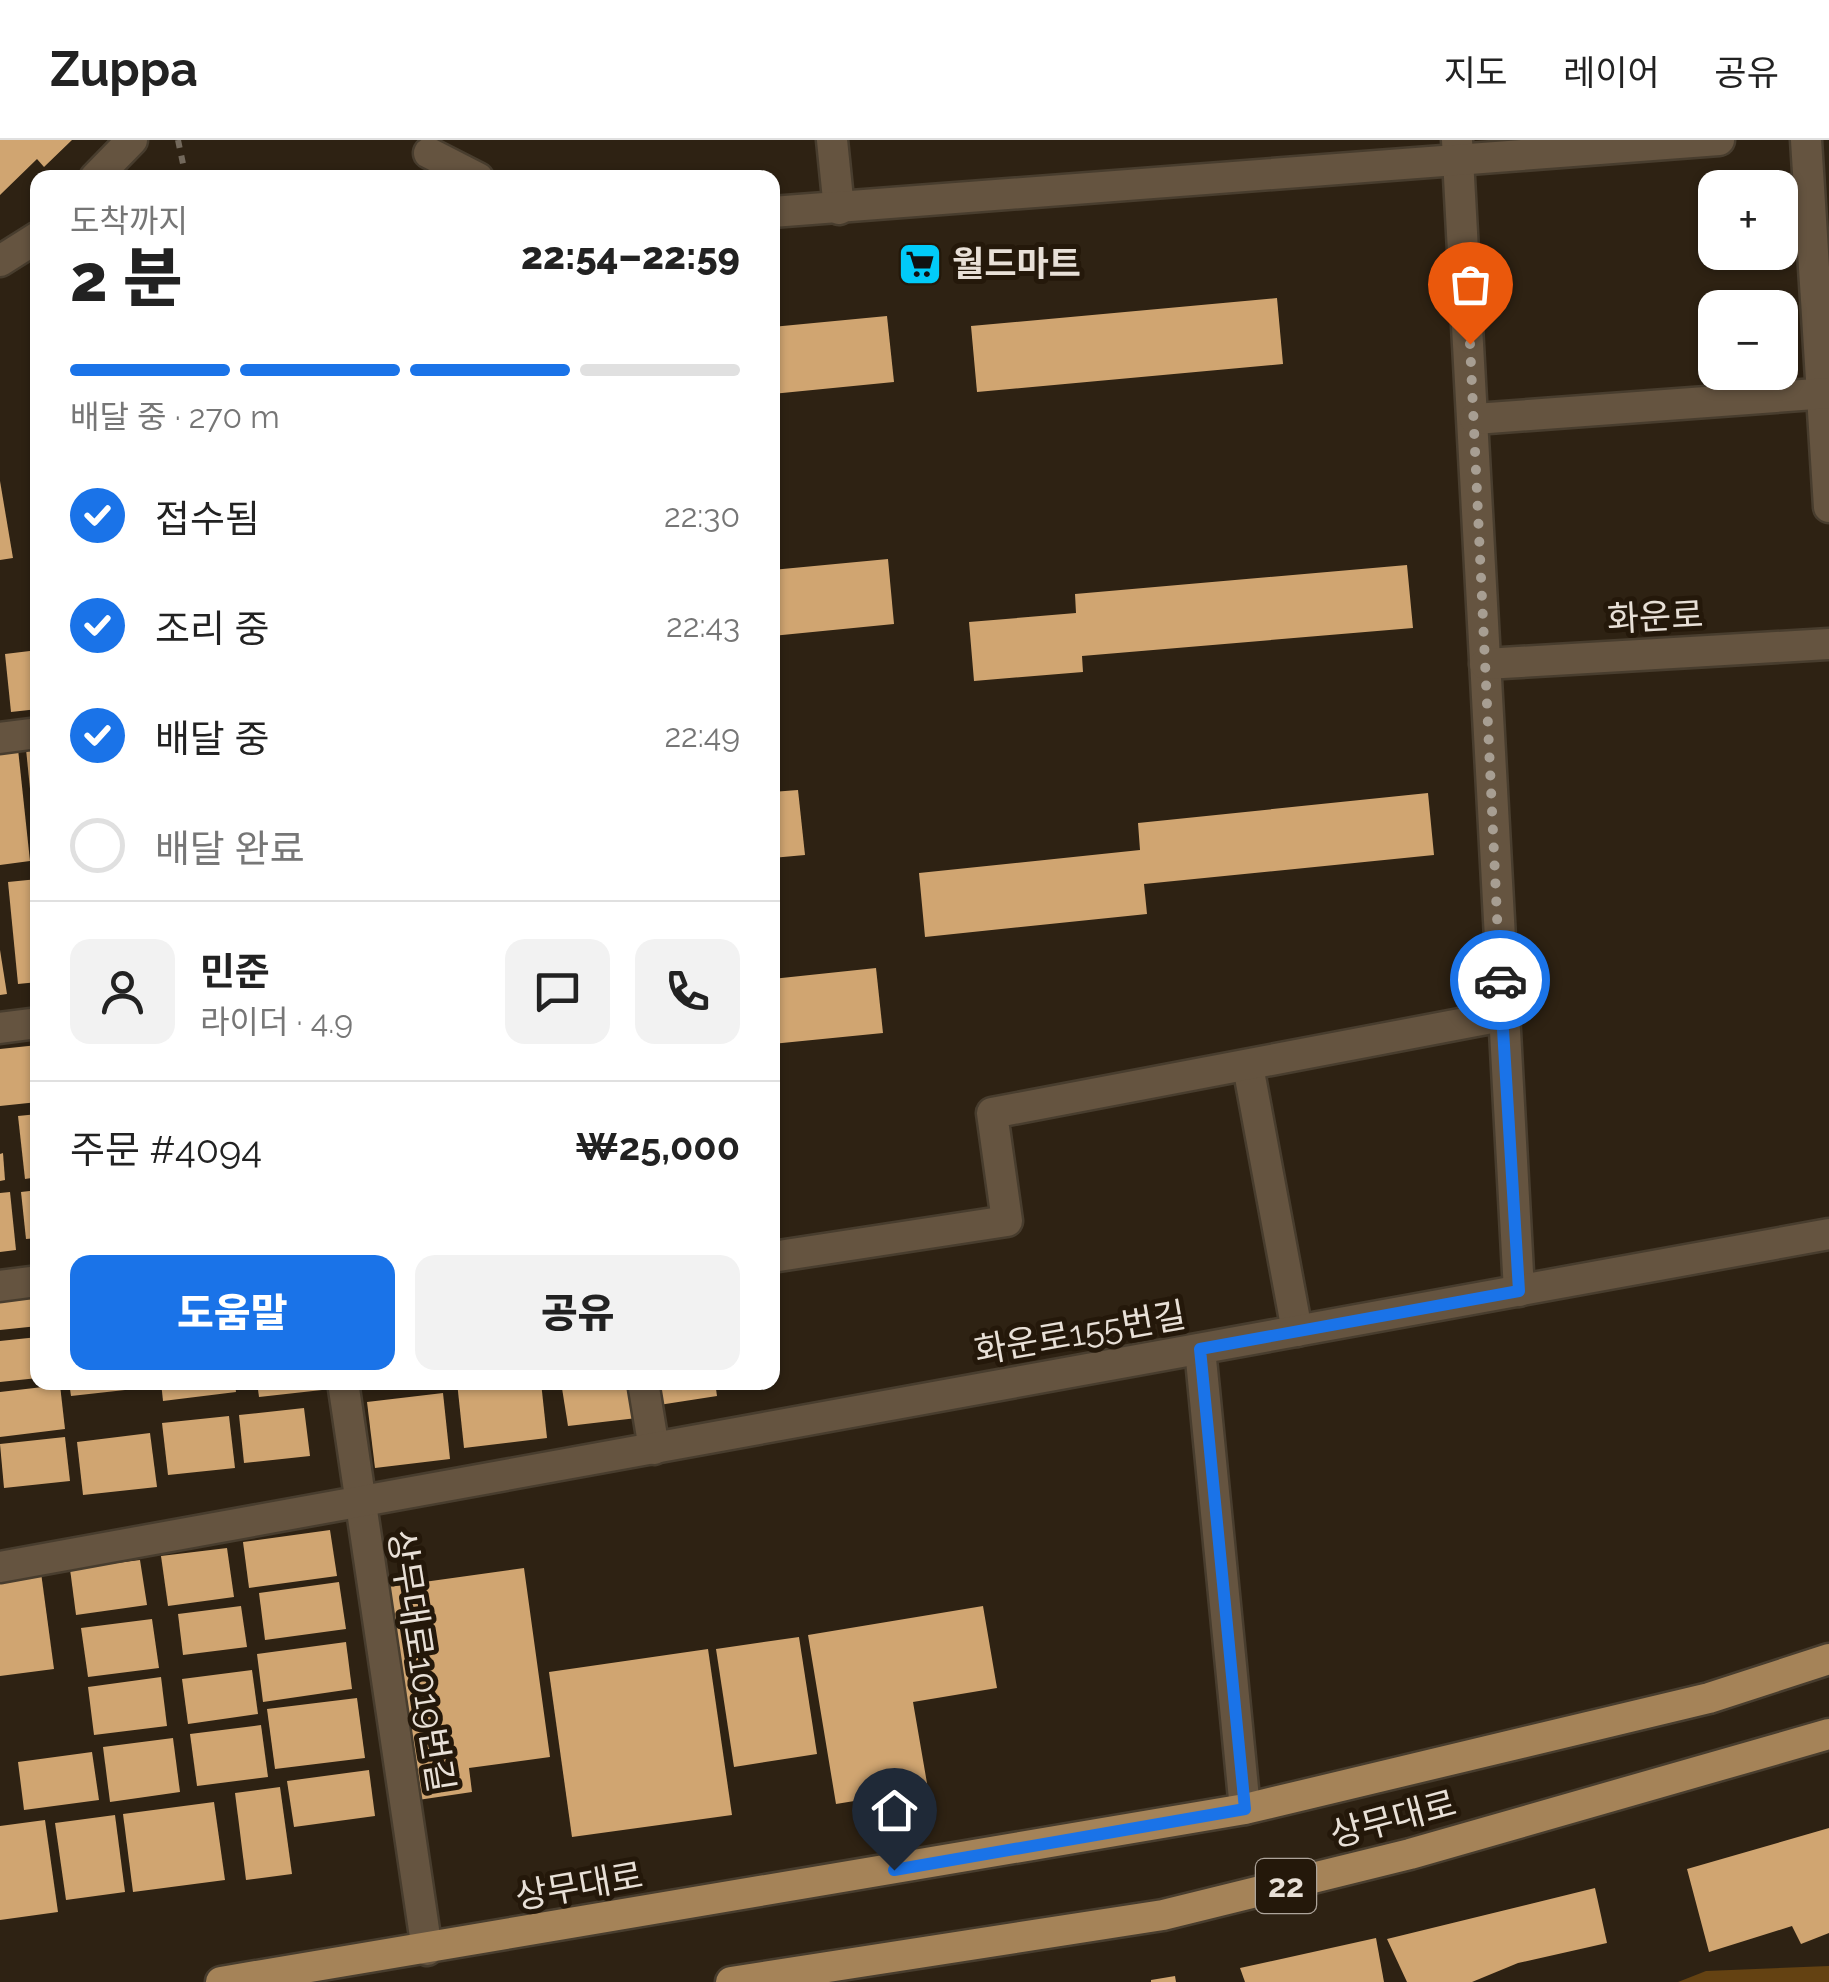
<!DOCTYPE html>
<html lang="ko">
<meta charset="utf-8">
<style>
:root{--surface:#fff;--page:#f2f2f2;--text:#222;--muted:#767676;--line:#e0e0e0;--accent:#1a73e8}
body{margin:0;font-family:Raleway,"Noto Sans KR",sans-serif;background:var(--page);color:var(--text);height:100vh;display:flex;flex-direction:column;font-size:38px;white-space:nowrap}
*{box-sizing:border-box;margin:0}
p{font-size:32px;color:var(--muted)}
.icon{flex:none;width:55px;height:55px;fill:none;stroke:currentColor;stroke-width:2;stroke-linecap:round;stroke-linejoin:round}
.map{position:relative;flex:1;overflow:hidden}
.panel{position:absolute;left:30px;top:30px;width:750px;height:1220px;display:flex;flex-direction:column;background:var(--surface);border-radius:20px;box-shadow:0 2px 8px #0004}
.panel>*{flex:none}
.controls{position:absolute;left:1698px;top:30px;display:grid;gap:20px}
.controls a{display:grid;place-items:center;width:100px;height:100px;border-radius:20px;background:var(--surface);box-shadow:0 2px 8px #0004;font-size:50px}
.pin{position:absolute;display:grid;place-items:center;width:85px;height:85px;color:#fff;margin:-102px -42px;border-radius:50% 50% 50% 0;rotate:-45deg;box-shadow:0 0 10px #0007}
.pin .icon{rotate:45deg}
.courier{position:absolute;display:grid;place-items:center;width:100px;height:100px;margin:-50px;border:8px solid #1a73e8;border-radius:50%;background:#fff;color:#222;box-shadow:0 2px 12px #0007}
.head em{font-style:normal;font-weight:800}
.head div{display:flex;flex-direction:column-reverse}
.head{display:flex;align-items:center;justify-content:space-between;height:170px;padding:0 40px}
h1{font-size:65px;font-weight:800;line-height:75px}
.bar{display:grid;grid-template-columns:repeat(4,1fr);gap:15px 10px;align-content:center;height:120px;padding:0 40px}
.bar i{height:12px;border-radius:8px;background:var(--line)}
.bar .active{background:var(--accent)}
.bar p{grid-column:span 4}
.line{display:flex;align-items:center;gap:25px;padding:0 40px;border-top:2px solid var(--line)}
.line div{flex:1}
.round{display:grid;place-items:center;flex:none;width:105px;height:105px;border-radius:20px;background:var(--page)}
ol{padding:0 40px;list-style:none}
li{display:flex;align-items:center;gap:30px;height:110px}
li p{margin-inline-start:auto}
li .icon{padding:10px;border-radius:50%;background:var(--accent);color:#fff;stroke-width:4}
li:last-child{color:var(--muted)}
li i{width:55px;height:55px;border:5px solid var(--line);border-radius:50%}
.button{display:flex;gap:20px;margin-top:auto;padding:20px 40px}
.button a{flex:1;height:115px;border-radius:20px;background:var(--accent);color:#fff;font-size:40px;font-weight:800;line-height:115px;text-align:center}
.button a+a{background:var(--page);color:var(--text)}
header{display:flex;align-items:center;gap:60px;box-sizing:border-box;height:140px;padding:0 50px;background:var(--surface);border-bottom:2px solid var(--line)}
header strong{font-size:48px}
nav{display:flex;gap:55px;margin-inline-start:auto;font-size:35px}
.map>svg:first-child{display:block}
</style>
<header>
<strong>Zuppa</strong>
<nav><a>지도</a><a>레이어</a><a>공유</a></nav>
</header>
<div class="map">
<svg width="1829" height="1842" viewBox="0 0 1829 1842">
<rect width="100%" height="100%" fill="#2e2213"/>
<!-- green -->
<polygon fill="#644212" points="1829,1826 1829,1842 1678,1842 1706,1831"/>
<!-- building -->
<g fill="#d0a571">
<polygon points="0,0 72,0 44,27 37,19 0,55"/>
<polygon points="1277,158 1283,224 977,252 971,186"/>
<polygon points="887,176 894,242 772,254 772,187"/>
<polygon points="0,341 13,418 0,420"/>
<polygon points="888,419 894,484 772,496 772,430"/>
<polygon points="1407,425 1413,488 1082,516 1083,532 974,541 969,482 1076,473 1075,454"/>
<polygon points="38,510 38,569 11,572 5,514"/>
<polygon points="38,608 38,697 35,698 26,609"/>
<polygon points="18,609 30,721 0,725 0,611"/>
<polygon points="798,650 805,715 772,718 772,652"/>
<polygon points="1428,653 1434,715 1144,744 1147,774 925,797 919,733 1140,710 1138,683"/>
<polygon points="38,739 38,842 18,844 8,742"/>
<polygon points="0,810 7,854 0,855"/>
<polygon points="876,828 883,893 772,904 772,839"/>
<polygon points="38,905 38,962 0,966 0,909"/>
<polygon points="38,974 38,1037 25,1039 18,976"/>
<polygon points="3,1013 5,1040 0,1041 0,1014"/>
<polygon points="38,1050 38,1098 26,1099 21,1052"/>
<polygon points="10,1052 16,1110 0,1112 0,1053"/>
<polygon points="38,1149 38,1186 0,1190 0,1153"/>
<polygon points="38,1197 38,1238 0,1242 0,1201"/>
<polygon points="69,1242 142,1242 143,1248 71,1256"/>
<polygon points="161,1242 235,1242 236,1252 163,1261"/>
<polygon points="257,1242 321,1242 322,1250 259,1257"/>
<polygon points="457,1242 541,1242 547,1298 464,1308"/>
<polygon points="561,1242 631,1242 637,1278 568,1286"/>
<polygon points="656,1242 715,1242 717,1256 659,1265"/>
<polygon points="60,1245 65,1289 0,1297 0,1252"/>
<polygon points="443,1253 450,1319 375,1328 367,1262"/>
<polygon points="304,1268 310,1316 244,1323 239,1275"/>
<polygon points="229,1276 235,1328 168,1335 162,1283"/>
<polygon points="150,1293 157,1347 83,1355 77,1302"/>
<polygon points="65,1297 70,1341 4,1348 0,1304"/>
<polygon points="330,1390 337,1436 249,1448 243,1402"/>
<polygon points="227,1408 234,1457 168,1466 161,1416"/>
<polygon points="140,1420 147,1465 76,1475 70,1429"/>
<polygon points="40,1425 54,1529 0,1536 0,1430"/>
<polygon points="524,1428 550,1617 469,1628 472,1652 418,1660 388,1447"/>
<polygon points="339,1442 346,1489 265,1500 259,1453"/>
<polygon points="241,1466 247,1507 183,1515 178,1474"/>
<polygon points="983,1466 997,1548 913,1562 928,1649 836,1664 808,1495"/>
<polygon points="152,1479 159,1528 88,1537 81,1488"/>
<polygon points="799,1497 817,1614 734,1627 716,1509"/>
<polygon points="346,1502 352,1549 263,1562 257,1514"/>
<polygon points="708,1509 732,1675 572,1697 549,1532"/>
<polygon points="252,1530 258,1574 188,1584 182,1539"/>
<polygon points="161,1537 167,1586 94,1595 88,1547"/>
<polygon points="357,1558 365,1618 275,1629 267,1569"/>
<polygon points="261,1585 268,1637 197,1646 190,1594"/>
<polygon points="173,1598 180,1652 110,1662 103,1607"/>
<polygon points="92,1612 99,1660 24,1670 18,1622"/>
<polygon points="369,1630 375,1676 294,1687 287,1641"/>
<polygon points="280,1647 292,1734 246,1740 235,1653"/>
<polygon points="214,1662 225,1740 133,1752 123,1674"/>
<polygon points="115,1675 125,1752 66,1760 55,1683"/>
<polygon points="45,1680 58,1772 0,1780 0,1686"/>
<polygon points="1829,1688 1829,1793 1801,1804 1792,1786 1709,1812 1687,1729"/>
<polygon points="1595,1748 1607,1803 1518,1823 1472,1842 1407,1842 1387,1799"/>
<polygon points="1376,1798 1384,1842 1245,1842 1240,1828"/>
<polygon points="1175,1836 1176,1842 1151,1842 1151,1840"/>
</g>
<g fill="none" stroke-linecap="round" stroke-linejoin="round">
<!-- minor casing -->
<g stroke="#483d2e" stroke-width="35">
<g id="minor">
<polyline points="832,0 839,69"/>
<polyline points="1457,0 1519,1151"/>
<polyline points="1806,0 1829,367"/>
<polyline points="429,13 478,38"/>
<polyline points="95,38 132,0"/>
<polyline points="772,72 1719,0"/>
<polyline points="0,121 38,97"/>
<polyline points="1475,279 1829,253"/>
<polyline points="1485,524 1829,504"/>
<polyline points="0,598 38,593"/>
<polyline points="0,888 38,883"/>
<polyline points="1248,926 1297,1191"/>
<polyline points="772,1117 1007,1081 992,973 1502,876"/>
<polyline points="0,1146 38,1141"/>
<polyline points="1200,1209 1245,1669"/>
<polyline points="343,1242 427,1810"/>
<polyline points="643,1242 654,1309"/>
<polyline points="0,1427 1829,1094"/>
</g>
</g>
<!-- major casing -->
<g stroke="#483d2e" stroke-width="35">
<g id="major">
<polyline points="221,1842 1245,1669 1709,1558 1829,1519"/>
<polyline points="731,1842 1163,1775 1410,1714 1829,1594"/>
</g>
</g>
<!-- path -->
<polyline stroke="#73695c" stroke-width="6" stroke-dasharray="8 8" stroke-linecap="butt" points="178,0 186,38"/>
<!-- minor -->
<use href="#minor" stroke="#655440" stroke-width="30"/>
<!-- major -->
<use href="#major" stroke="#a58358" stroke-width="30"/>
</g>
<g fill="none" stroke-linecap="round" stroke-linejoin="round">
<!-- done -->
<polyline stroke="#a79e92" stroke-width="10" stroke-dasharray="0 18" points="1470,204 1500,840"/>
<!-- route -->
<polyline stroke="#1a73e8" stroke-width="12" points="894,1730 1245,1669 1200,1209 1519,1151 1500,840"/>
</g>
<!-- icons -->
<defs>
<g id="supermarket-square" transform="scale(2.25)"><rect x="-9" y="-9" width="18" height="18" rx="4" fill="#01cbf9" stroke="#24180a"/><path d="M-6-5.5h2.5l.6 2H6L4.5 2H-2.5L-4.4-4H-6ZM-1.5 3.2a1.3 1.3 0 1 0 .1 0ZM3 3.2a1.3 1.3 0 1 0 .1 0Z" fill="#111"/></g>
</defs>
<g fill-rule="evenodd">
<use href="#supermarket-square" x="920" y="124"/>
</g>
<g text-anchor="middle" stroke-width="10" stroke-linejoin="round" paint-order="stroke">
<!-- shield labels -->
<rect fill="#24180a" stroke="#ada49a" stroke-width="2.5" x="1256" y="1719" width="60" height="54" rx="8"/>
<g font-size="32" font-weight="bold" fill="#e8e0d7">
<text x="1286" y="1757">22</text>
</g>
<!-- poi labels -->
<g font-size="35" font-weight="bold" fill="#e8e0d7" stroke="#24180a" text-anchor="start">
<text x="952" y="136">월드마트</text>
</g>
<!-- street labels -->
<g font-size="35" fill="#e8e0d7" stroke="#24180a">
<text transform="translate(1655 477) rotate(-3)" y="12">화운로</text>
<text transform="translate(1080 1193) rotate(-10)" y="12">화운로155번길</text>
<text transform="translate(421 1521) rotate(81)" y="12">상무대로1019번길</text>
<text transform="translate(1393 1679) rotate(-15)" y="12">상무대로</text>
<text transform="translate(579 1746) rotate(-10)" y="12">상무대로</text>
</g>
</g>
</svg>
<div class="controls">
<a>+</a>
<a>−</a>
</div>
<div class="pin" style="left:1470px;top:204px;background:#ea580c"><svg class="icon" aria-label="bag" viewBox="0 0 24 24"><path d="M5 8h14l-1 12H6zM9 8a3 3 0 0 1 6 0"/></svg></div>
<div class="pin" style="left:894px;top:1730px;background:#1f2937"><svg class="icon" aria-label="home" viewBox="0 0 24 24"><path d="M3 11l9-7 9 7M6 9v11h12V9"/></svg></div>
<div class="courier" style="left:1500px;top:840px"><svg class="icon" aria-label="car" viewBox="0 0 24 24"><path d="M5 17H2v-5l4-1 3-4h7l3 4 3 1v5h-3M9 17h6M6 11h13"/><circle cx="7" cy="17" r="2"/><circle cx="17" cy="17" r="2"/></svg></div>
<section class="panel">
<div class="head"><div><h1>2 분</h1><p>도착까지</p></div><em>22:54–22:59</em></div>
<div class="bar"><i class="active"></i><i class="active"></i><i class="active"></i><i></i><p>배달 중 · 270 m</p></div>
<ol>
<li><svg class="icon" aria-label="check" viewBox="0 0 24 24"><path d="M5 12l5 5 9-10"/></svg>접수됨<p>22:30</p></li>
<li><svg class="icon" aria-label="check" viewBox="0 0 24 24"><path d="M5 12l5 5 9-10"/></svg>조리 중<p>22:43</p></li>
<li><svg class="icon" aria-label="check" viewBox="0 0 24 24"><path d="M5 12l5 5 9-10"/></svg>배달 중<p>22:49</p></li>
<li><i></i>배달 완료</li>
</ol>
<div class="line" style="height:180px"><a class="round"><svg class="icon" aria-label="person" viewBox="0 0 24 24"><circle cx="12" cy="8" r="4"/><path d="M4 21q1-7 8-7t8 7"/></svg></a><div><b>민준</b><p>라이더 · 4.9</p></div><a class="round"><svg class="icon" aria-label="chat" viewBox="0 0 24 24"><path d="M4 5h16v11H9l-5 4z"/></svg></a><a class="round"><svg class="icon" aria-label="phone" viewBox="0 0 24 24"><path d="M5 4h4l2 5-3 2q2 4 5 5l2-3 5 2v4C11 20 4 13 5 4z"/></svg></a></div>
<div class="line" style="height:130px"><div>주문 #4094</div><b>₩25,000</b></div>
<div class="button"><a>도움말</a><a>공유</a></div>
</section>
</div>
